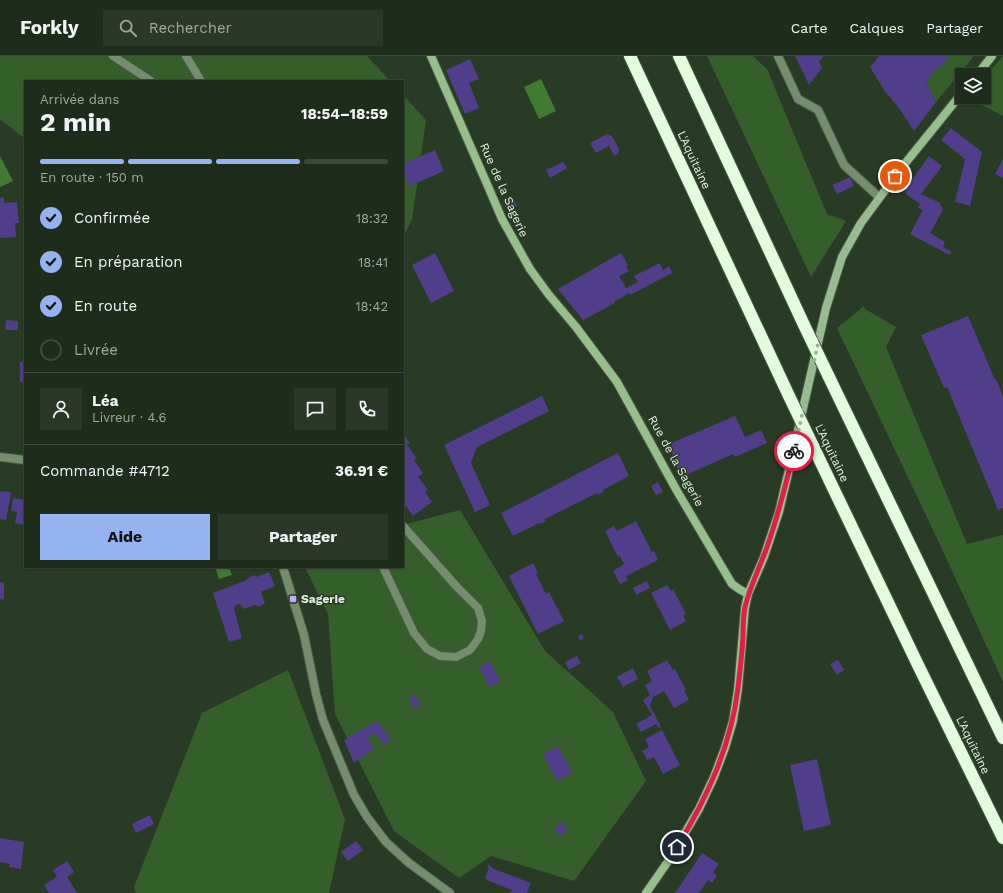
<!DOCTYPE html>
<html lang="fr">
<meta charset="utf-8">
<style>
:root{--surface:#1e2c1b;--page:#2b3828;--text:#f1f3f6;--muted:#a1a7a3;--line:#3c483a;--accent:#95b2f1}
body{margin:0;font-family:"Work Sans",sans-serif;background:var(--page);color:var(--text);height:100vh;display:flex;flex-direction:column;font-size:15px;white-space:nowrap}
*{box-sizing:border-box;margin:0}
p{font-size:13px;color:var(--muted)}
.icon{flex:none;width:22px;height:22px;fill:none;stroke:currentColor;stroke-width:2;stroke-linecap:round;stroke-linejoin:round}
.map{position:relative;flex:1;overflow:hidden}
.details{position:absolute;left:24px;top:24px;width:380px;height:488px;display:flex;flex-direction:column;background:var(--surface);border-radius:0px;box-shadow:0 1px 3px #0004,0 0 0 1px var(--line)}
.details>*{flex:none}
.buttons{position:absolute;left:955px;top:12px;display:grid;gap:8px}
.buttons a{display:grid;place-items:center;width:36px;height:36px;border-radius:0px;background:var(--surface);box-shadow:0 1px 3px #0004,0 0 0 1px var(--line);font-size:20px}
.pin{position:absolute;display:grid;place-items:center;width:34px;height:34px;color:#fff;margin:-17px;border:2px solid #fff;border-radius:50%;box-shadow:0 1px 4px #0007}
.courier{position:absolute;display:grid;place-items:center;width:40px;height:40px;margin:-20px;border:3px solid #e11d48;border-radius:50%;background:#fff;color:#222;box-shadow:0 1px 5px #0007}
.headline em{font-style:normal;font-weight:700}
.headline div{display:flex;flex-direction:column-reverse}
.headline{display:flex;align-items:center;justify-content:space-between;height:68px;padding:0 16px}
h1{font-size:26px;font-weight:700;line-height:30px}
.bar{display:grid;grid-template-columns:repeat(4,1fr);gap:6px 4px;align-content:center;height:48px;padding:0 16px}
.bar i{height:5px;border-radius:3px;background:var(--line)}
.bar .active{background:var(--accent)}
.bar p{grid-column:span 4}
.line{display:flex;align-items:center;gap:10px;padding:0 16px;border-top:1px solid var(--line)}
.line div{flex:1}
.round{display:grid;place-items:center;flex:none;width:42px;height:42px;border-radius:0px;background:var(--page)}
ol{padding:0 16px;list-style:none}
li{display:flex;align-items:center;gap:12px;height:44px}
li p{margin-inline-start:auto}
li .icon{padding:4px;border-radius:50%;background:var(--accent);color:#111;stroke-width:4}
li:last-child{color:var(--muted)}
li i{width:22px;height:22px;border:2px solid var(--line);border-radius:50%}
.button{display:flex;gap:8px;margin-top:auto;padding:8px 16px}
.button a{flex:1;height:46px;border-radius:0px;background:var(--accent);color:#111;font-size:16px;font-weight:700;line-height:46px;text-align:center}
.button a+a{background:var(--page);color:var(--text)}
header{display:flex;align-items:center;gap:24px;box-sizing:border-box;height:56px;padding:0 20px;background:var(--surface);border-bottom:1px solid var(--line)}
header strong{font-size:19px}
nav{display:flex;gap:22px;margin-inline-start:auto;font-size:14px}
.search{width:280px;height:36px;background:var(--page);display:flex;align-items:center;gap:10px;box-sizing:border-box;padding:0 14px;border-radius:0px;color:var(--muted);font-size:15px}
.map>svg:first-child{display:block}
</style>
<header>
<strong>Forkly</strong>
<div class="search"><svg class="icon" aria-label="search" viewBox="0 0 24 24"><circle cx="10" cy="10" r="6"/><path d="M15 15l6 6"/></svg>Rechercher</div>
<nav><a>Carte</a><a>Calques</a><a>Partager</a></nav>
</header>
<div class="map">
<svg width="1003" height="837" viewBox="0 0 1003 837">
<rect width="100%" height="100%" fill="#283b24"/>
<!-- green -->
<g fill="#355f2a">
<polygon points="0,0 367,0 390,25 25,25 25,83 0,63"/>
<polygon points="707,0 753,0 767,13 827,158 846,165 811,221"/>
<polygon points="949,0 974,0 936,46 926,26 939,10 940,12"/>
<polygon points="1003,0 1003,60 968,42 969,41 984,41 984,22"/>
<polygon points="403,39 426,64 412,164 403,181"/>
<polygon points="864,250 865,253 896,271 886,291 967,488 1003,479 1003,626 943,495 837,272"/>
<polygon points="460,454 545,595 613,656 646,725 574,825 491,800 459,822 394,775 335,658 328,558 305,511 403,511 403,469"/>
<polygon points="288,614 345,763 329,837 136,837 134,831 202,657"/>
</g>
<!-- water -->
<g fill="#407b32">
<polygon points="541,23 556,55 539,63 524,31"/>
<polygon points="0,100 13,125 0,131"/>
<polygon points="215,511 229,511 232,519 219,523"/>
</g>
<!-- building -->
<g fill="#513e8a">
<polygon points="795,0 824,0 819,6 822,12 809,29"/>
<polygon points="879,0 949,0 940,12 939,10 926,26 936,46 914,75 899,52 884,34 870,11"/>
<polygon points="470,3 479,23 469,27 479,52 465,58 446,14"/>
<polygon points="951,72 982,96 970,150 955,146 965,103 941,84"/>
<polygon points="607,78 612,80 619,93 618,98 614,100 609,90 596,97 590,87"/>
<polygon points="435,94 444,115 410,130 403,114 403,108"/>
<polygon points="929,100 942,110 921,138 940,147 943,154 930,177 945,186 943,191 952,196 949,199 910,178 923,154 918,152 920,148 906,138 905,133"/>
<polygon points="1003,103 1003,122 995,118"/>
<polygon points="563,106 567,112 550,122 546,114"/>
<polygon points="850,121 854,130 837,138 832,129"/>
<polygon points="4,141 4,147 17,146 19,167 15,167 16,181 0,182 0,142"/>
<polygon points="513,141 517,150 509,154 507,154 503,146"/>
<polygon points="435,197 454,235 431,247 412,209"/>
<polygon points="621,197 628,209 626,210 629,215 619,220 626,232 638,226 634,220 660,207 663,214 669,210 672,217 630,239 629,237 614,246 615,247 583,264 558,233"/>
<polygon points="968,260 995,324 996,323 1003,340 1003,452 998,454 947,331 944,332 921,279"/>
<polygon points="6,264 18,265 18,274 5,274"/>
<polygon points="25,305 25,326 20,326 20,306"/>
<polygon points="542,340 549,355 477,391 471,407 490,449 475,456 444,389"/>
<polygon points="735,360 745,381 761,374 767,387 735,401 733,398 682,421 675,408 669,388"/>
<polygon points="403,378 410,387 407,389 417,402 414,404 423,417 418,421 428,434 425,436 432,446 413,460 406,450 404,452 403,451"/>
<polygon points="618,397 629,420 603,434 604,435 598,439 597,437 545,463 546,465 540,468 539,467 513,480 501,457"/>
<polygon points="658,426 663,436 656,439 651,430"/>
<polygon points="1,435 11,436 6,464 0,463 0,437"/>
<polygon points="13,442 25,444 25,469 15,467 17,456 11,455"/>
<polygon points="636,465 652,496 654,495 658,504 626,520 628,524 620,528 613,515 624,508 620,500 618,501 605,475 614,470 617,475"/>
<polygon points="533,507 538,517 536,518 546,538 549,536 564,565 538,578 509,520"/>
<polygon points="269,516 275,530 261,536 265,547 264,548 258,551 256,549 244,553 240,548 236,549 234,553 242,582 229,586 213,537 247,524 246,523 255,519 256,521"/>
<polygon points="647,525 650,532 636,539 633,532"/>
<polygon points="0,526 4,527 4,544 0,543"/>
<polygon points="667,529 671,535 673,533 686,558 683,559 686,565 670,574 651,537"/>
<polygon points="582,578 584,582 580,585 578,580"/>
<polygon points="577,600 581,607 569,614 565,606"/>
<polygon points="667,604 673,614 675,613 680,623 686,633 684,634 689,644 674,652 664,635 653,641 650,650 661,671 659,672 656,668 641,676 636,668 652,659 643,644 650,639 645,629 652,625 647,615"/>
<polygon points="838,604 844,614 837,619 830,608"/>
<polygon points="490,605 500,626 489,631 479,611"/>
<polygon points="633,612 638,623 623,631 617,621"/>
<polygon points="415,639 420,649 414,653 409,642"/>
<polygon points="377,665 391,684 384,689 375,677 367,682 375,692 354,707 344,684"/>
<polygon points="662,674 680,709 663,718 654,701 647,704 642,695 649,691 645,683"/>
<polygon points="558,690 572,717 557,725 543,698"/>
<polygon points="817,703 831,769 804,775 790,709"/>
<polygon points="150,759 154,768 136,777 132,768"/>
<circle cx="561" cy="773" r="5.5"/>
<polygon points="0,782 24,786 21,813 9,811 10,808 0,806"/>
<polygon points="356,785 363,794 348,805 341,796"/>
<polygon points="702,797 719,808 713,816 717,820 712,827 708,824 699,837 675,837"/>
<polygon points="67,805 74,816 67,821 77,837 49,837 44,829 57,821 53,814"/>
<polygon points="488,808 494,813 531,827 527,837 510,837 512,834 489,825 485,822 489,812 487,811"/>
</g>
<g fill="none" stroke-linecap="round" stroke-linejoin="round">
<!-- street casing -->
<g stroke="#465842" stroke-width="10">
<g id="street">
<polyline points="113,0 151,25"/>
<polyline points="186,0 201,25"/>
<polyline points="778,0 798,43 818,54 844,109 879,141"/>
<polyline points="0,401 25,404"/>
<polyline points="283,511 304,579 316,638 323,664 354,739 367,761 386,786 409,807 450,837"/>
<polyline points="383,511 414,577 427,593 440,600 456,601 470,594 478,583 481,575 482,565 478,552 457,531 403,470"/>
</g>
</g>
<!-- secondary casing -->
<g stroke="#465842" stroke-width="10">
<g id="secondary">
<polyline points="431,0 487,128 502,163 530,213 549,239 576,271 617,326 677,435 732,528 739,533 748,538"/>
<polyline points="977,19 992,0"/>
<polyline points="646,837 669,804 699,753 714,721 725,692 733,665 738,633 745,552 748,538 764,501 779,456 791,405 826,252 842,201 861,167 903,110 962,37"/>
</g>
</g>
<!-- highway casing -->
<g stroke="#465842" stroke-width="14">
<g id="highway">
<polyline points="630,0 789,340"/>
<polyline points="679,0 804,269"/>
<polyline points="828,319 1003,682"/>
<polyline points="813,390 918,609 1003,782"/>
</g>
</g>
<!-- street -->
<use href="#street" stroke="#738d6d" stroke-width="8"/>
<!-- secondary -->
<use href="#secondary" stroke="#96bf8c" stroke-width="8"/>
<!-- highway -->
<use href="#highway" stroke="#e3fcdd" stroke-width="12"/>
<!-- highway-bridge casing -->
<g stroke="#465842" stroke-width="14" stroke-linecap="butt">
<g id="highway-bridge">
<polyline points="804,269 828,319"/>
<polyline points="789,340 813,390"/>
</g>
</g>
<!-- highway-bridge -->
<use href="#highway-bridge" stroke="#e3fcdd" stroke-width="12"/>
</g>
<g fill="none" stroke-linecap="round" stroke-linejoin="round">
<!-- done -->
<polyline stroke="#a1af9e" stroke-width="4" stroke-dasharray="0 7.2" points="794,395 826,252 842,201 860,167 895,120"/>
<!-- route -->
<path stroke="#e11d48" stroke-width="5" d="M677,791C707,742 731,690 738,632C740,615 742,598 743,581C743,571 743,561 745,551C750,530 760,511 767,491C778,460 786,428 794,395"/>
</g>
<!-- markers -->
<rect fill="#b8abf7" stroke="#283b24" stroke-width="1.5" x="289" y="539" width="8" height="8" rx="2"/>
<g text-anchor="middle" stroke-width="3" stroke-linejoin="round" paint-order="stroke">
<!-- street labels -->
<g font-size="12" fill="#e2eedf" stroke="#283b24">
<text transform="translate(694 104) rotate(65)" y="4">L'Aquitaine</text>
<text transform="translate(504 134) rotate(66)" y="4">Rue de la Sagerie</text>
<text transform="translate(832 397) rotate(64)" y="4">L'Aquitaine</text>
<text transform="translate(676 405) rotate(61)" y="4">Rue de la Sagerie</text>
<text transform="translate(973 689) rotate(64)" y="4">L'Aquitaine</text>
</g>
<!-- poi labels -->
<g font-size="12" font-weight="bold" fill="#e2eedf" stroke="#283b24" text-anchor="start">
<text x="301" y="547">Sagerie</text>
</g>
</g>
</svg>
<div class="buttons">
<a><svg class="icon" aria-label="layers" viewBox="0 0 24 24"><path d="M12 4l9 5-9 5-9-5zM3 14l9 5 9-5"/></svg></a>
</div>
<div class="pin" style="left:895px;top:120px;background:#ea580c"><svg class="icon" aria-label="bag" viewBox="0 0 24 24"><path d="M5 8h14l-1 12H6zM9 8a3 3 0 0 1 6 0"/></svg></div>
<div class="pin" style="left:677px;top:791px;background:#1f2937"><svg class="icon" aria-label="home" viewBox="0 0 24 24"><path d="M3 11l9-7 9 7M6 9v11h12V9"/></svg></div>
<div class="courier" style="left:794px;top:395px"><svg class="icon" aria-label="bike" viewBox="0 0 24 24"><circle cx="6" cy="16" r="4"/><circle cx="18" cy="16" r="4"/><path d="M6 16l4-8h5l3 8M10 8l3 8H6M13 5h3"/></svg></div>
<section class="details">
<div class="headline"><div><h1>2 min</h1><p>Arrivée dans</p></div><em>18:54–18:59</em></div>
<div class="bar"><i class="active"></i><i class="active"></i><i class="active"></i><i></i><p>En route · 150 m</p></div>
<ol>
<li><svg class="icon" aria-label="check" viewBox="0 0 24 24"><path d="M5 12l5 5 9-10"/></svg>Confirmée<p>18:32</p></li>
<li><svg class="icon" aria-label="check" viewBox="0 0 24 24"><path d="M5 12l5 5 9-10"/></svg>En préparation<p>18:41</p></li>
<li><svg class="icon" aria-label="check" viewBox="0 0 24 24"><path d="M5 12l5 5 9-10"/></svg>En route<p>18:42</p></li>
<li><i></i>Livrée</li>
</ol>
<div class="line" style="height:72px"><a class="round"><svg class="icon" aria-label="person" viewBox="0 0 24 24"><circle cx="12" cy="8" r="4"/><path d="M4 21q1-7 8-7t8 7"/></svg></a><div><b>Léa</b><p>Livreur · 4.6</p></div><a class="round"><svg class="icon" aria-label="chat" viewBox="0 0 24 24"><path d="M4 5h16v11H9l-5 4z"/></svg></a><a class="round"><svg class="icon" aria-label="phone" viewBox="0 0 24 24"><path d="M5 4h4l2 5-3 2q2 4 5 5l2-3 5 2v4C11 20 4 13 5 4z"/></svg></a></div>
<div class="line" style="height:52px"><div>Commande #4712</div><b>36.91 €</b></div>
<div class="button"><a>Aide</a><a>Partager</a></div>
</section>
</div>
